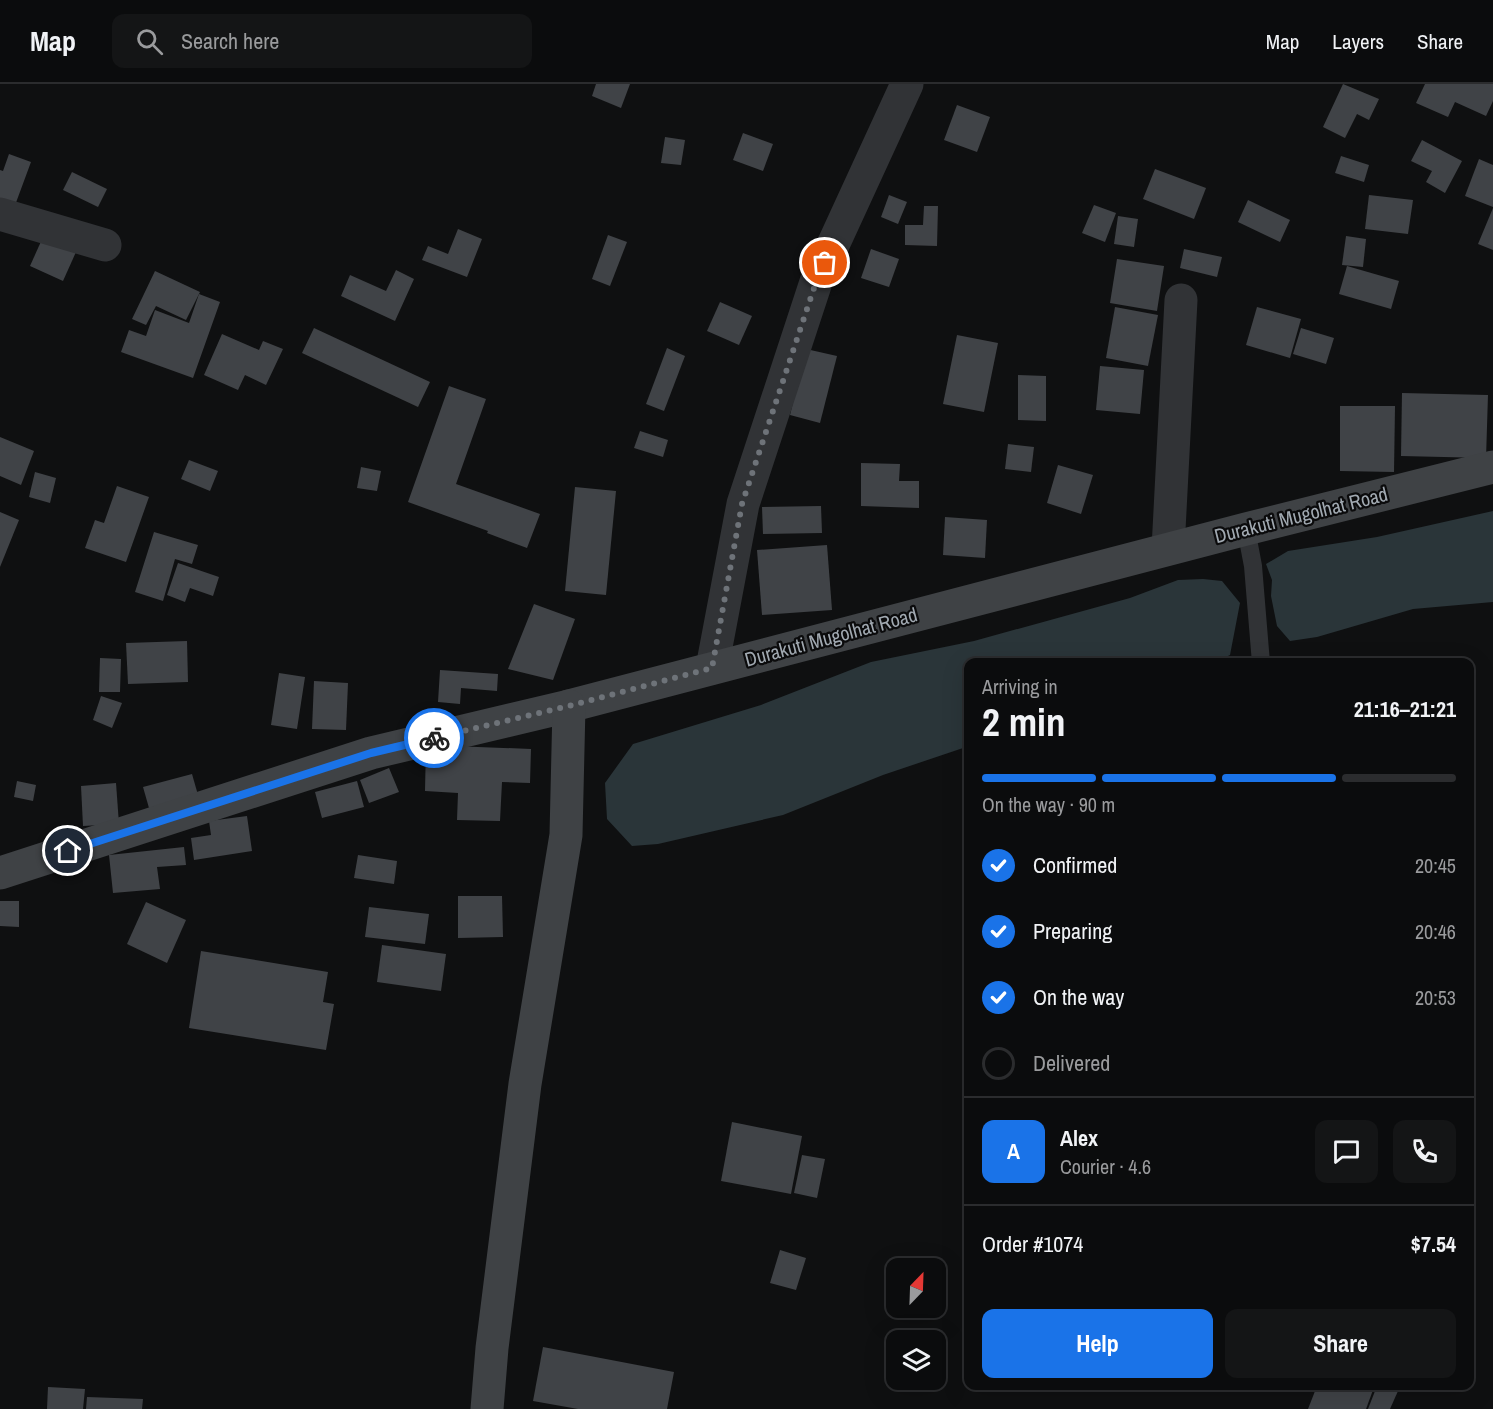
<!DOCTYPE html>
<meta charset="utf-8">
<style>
:root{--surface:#0b0c0d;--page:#141516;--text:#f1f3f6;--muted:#9a9b9d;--line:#2b2c2e;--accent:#1a73e8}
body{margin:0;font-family:"Archivo Narrow",sans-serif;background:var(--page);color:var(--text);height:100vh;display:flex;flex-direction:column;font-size:22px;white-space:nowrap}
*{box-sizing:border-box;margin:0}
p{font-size:20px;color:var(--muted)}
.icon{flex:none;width:33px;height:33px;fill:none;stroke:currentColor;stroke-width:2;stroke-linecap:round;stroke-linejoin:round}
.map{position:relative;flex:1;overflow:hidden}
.panel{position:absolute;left:964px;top:574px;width:510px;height:732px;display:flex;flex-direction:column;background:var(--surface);border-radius:12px;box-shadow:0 6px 24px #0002,0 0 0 2px var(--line)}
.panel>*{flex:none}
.needle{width:39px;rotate:23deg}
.buttons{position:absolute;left:886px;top:1174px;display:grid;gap:12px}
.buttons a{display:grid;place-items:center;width:60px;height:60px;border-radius:12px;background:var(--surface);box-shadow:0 6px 24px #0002,0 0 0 2px var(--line);font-size:30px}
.pin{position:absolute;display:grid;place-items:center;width:51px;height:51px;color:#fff;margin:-26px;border:3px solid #fff;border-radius:50%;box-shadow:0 2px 6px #0007}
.courier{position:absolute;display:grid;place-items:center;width:60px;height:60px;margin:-30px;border:4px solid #1a73e8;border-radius:50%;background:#fff;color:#222;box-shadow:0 2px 8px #0007}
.headline em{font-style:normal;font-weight:800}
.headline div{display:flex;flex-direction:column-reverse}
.headline{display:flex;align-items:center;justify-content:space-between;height:102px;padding:0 18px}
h1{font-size:39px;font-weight:800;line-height:45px}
.bar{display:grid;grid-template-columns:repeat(4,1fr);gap:9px 6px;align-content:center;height:72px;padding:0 18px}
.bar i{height:8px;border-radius:4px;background:var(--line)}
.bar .active{background:var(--accent)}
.bar p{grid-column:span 4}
.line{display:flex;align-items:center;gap:15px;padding:0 18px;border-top:2px solid var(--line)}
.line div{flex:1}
.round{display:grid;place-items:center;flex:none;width:63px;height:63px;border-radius:12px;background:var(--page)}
ol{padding:0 18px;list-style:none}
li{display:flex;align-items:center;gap:18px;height:66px}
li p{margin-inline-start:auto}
li .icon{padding:6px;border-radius:50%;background:var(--accent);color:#fff;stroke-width:4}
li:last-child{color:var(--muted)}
li i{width:33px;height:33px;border:3px solid var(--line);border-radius:50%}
.action{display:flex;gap:12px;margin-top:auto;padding:12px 18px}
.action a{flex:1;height:69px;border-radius:12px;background:var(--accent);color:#fff;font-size:24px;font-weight:800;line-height:69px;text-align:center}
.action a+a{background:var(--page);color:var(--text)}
header{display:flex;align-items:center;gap:36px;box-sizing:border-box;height:84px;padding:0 30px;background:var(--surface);border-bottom:2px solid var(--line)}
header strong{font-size:28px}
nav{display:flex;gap:33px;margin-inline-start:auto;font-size:21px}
.search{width:420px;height:54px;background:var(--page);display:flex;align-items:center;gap:15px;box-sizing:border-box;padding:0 21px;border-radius:12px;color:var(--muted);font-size:22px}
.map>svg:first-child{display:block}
</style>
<header>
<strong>Map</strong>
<div class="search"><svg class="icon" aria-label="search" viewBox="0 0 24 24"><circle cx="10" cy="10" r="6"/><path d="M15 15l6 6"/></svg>Search here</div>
<nav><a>Map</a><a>Layers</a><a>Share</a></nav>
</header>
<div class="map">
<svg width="1493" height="1325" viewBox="0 0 1493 1325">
<rect width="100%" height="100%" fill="#0f1011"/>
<!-- water -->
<g fill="#2a3539">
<polygon points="1493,427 1493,518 1413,525 1317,553 1290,557 1277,542 1271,512 1272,496 1266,480 1288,467 1377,453"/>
<polygon points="1203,495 1222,497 1240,519 1230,571 1214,579 969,579 969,662 883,691 783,731 658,760 632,762 607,735 605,699 633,660 761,621 871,578 974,557 1130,514 1178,496"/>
</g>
<!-- building -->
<g fill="#404347">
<polygon points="596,0 630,0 621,24 592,12"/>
<polygon points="1343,0 1379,15 1369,36 1357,30 1345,54 1323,43"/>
<polygon points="1425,0 1493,0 1493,17 1486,32 1455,18 1448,33 1416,19"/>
<polygon points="957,21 990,33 977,68 944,56"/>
<polygon points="743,49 773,60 763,87 733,76"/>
<polygon points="665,53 685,56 681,81 661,79"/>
<polygon points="1422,56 1462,77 1445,109 1426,98 1432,87 1411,77"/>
<polygon points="9,70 31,78 14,124 0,119 0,86 3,87"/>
<polygon points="1341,72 1369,81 1364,98 1335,89"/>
<polygon points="1479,75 1493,81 1493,123 1465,112"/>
<polygon points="1155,85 1206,104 1194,135 1143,115"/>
<polygon points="72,88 107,105 98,123 63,106"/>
<polygon points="889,111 907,118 898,140 881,133"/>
<polygon points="1369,111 1413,116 1408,150 1365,145"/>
<polygon points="1248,116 1290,136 1280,158 1238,138"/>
<polygon points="1094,121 1116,129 1105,158 1082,149"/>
<polygon points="924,122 938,122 937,162 905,161 905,141 923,141"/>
<polygon points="1493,124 1493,166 1478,160"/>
<polygon points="1118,132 1138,135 1134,163 1114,160"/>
<polygon points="458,145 482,155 467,193 422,176 428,162 448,170"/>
<polygon points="608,151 627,158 610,202 592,195"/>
<polygon points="1346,152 1366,155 1363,183 1342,181"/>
<polygon points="43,153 76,168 63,197 30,182"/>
<polygon points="871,165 899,175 889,203 861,194"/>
<polygon points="1184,165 1222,173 1217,193 1180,184"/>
<polygon points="1117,175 1164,182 1157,227 1110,219"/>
<polygon points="1347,182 1399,197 1391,225 1339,210"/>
<polygon points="396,186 414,195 395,237 341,212 350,191 386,207"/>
<polygon points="155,187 200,208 186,236 156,222 146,241 132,235"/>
<polygon points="199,210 220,218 193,294 121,268 129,246 146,252 155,226 189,239"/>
<polygon points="720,218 752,232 739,261 707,247"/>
<polygon points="1115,223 1158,231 1148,282 1106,274"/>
<polygon points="1257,223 1301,235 1290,274 1246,261"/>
<polygon points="314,244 430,298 418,323 302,269"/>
<polygon points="1301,244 1334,254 1326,280 1293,270"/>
<polygon points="222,250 259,266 263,257 283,265 266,301 245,291 238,306 204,291"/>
<polygon points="957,251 998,259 984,328 943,320"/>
<polygon points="667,264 685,272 664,327 646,320"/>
<polygon points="806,265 837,272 820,339 790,331"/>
<polygon points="1100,282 1144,286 1140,330 1096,326"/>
<polygon points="1018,291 1046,292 1046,337 1018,336"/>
<polygon points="449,302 486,315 456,400 540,430 527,464 487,449 488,447 408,418"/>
<polygon points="1402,309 1488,311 1486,374 1401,372"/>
<polygon points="1340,322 1395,322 1394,388 1340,387"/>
<polygon points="640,347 668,356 663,373 634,364"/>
<polygon points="0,353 34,367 21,401 0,392"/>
<polygon points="1008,360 1034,363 1031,388 1005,385"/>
<polygon points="189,376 218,387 210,407 181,395"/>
<polygon points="861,379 900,380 899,397 919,397 919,424 861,422"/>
<polygon points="1058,381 1093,391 1081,430 1047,419"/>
<polygon points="361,383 381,387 377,407 357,404"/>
<polygon points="35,388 56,394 50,419 29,413"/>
<polygon points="117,402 149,413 126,478 85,464 95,436 104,439"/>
<polygon points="575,403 616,407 606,511 565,507"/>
<polygon points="821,422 822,449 763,450 762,423"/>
<polygon points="0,428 19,436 0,483"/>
<polygon points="945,433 987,436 985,474 943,471"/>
<polygon points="154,448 198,461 192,480 175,475 163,517 135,508"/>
<polygon points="827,461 832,526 762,531 757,466"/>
<polygon points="178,479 219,493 213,512 190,504 185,518 167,511"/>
<polygon points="534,520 575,535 553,596 508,585"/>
<polygon points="187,557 188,598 128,600 126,559"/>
<polygon points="100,574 121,575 120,608 99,608"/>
<polygon points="440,586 498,590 497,607 461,604 460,620 438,618"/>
<polygon points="279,589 305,593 297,645 271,641"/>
<polygon points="314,597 348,599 346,646 312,645"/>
<polygon points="101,612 122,619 112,644 93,636"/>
<polygon points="426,661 531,665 530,699 502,698 500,737 457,736 458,709 425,707"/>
<polygon points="389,684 399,708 369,719 360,696"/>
<polygon points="192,690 198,711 149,724 143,703"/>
<polygon points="17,697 36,701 33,717 14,713"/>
<polygon points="357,697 364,723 322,734 315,708"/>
<polygon points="116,699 119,740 83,742 81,702"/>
<polygon points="247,732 252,767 194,776 191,754 211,751 209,737"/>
<polygon points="184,763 186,781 157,783 160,805 113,809 109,771"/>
<polygon points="358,771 397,777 394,800 354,794"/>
<polygon points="458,812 502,812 503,853 458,854"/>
<polygon points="0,817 19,817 19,843 0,842"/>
<polygon points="146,818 186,836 167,879 127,860"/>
<polygon points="369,823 429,830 425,860 365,853"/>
<polygon points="382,861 446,870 441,907 377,898"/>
<polygon points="201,867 328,888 323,918 334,920 326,966 189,944"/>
<polygon points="732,1038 802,1052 791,1110 721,1097"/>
<polygon points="802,1071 825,1075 817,1114 794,1109"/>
<polygon points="780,1166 806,1174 796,1206 770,1199"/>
<polygon points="543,1263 674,1288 667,1325 578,1325 533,1317"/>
<polygon points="1317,1302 1364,1302 1373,1306 1366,1325 1308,1325"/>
<polygon points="1377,1302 1386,1302 1398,1307 1390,1325 1368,1325"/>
<polygon points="48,1303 85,1305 83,1325 47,1325"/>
<polygon points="87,1313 143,1315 142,1325 86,1325"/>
</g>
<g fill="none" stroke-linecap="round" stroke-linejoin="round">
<!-- lane -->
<polyline stroke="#313336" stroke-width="18" points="1246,445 1253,482 1261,579"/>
<!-- street -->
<g stroke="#313336" stroke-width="33">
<polyline points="0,130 105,161"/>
<polyline points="1168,465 1181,216"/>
<polyline points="712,584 743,420 816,198 907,0"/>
</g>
<!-- secondary -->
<g stroke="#3f4245" stroke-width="33">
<polyline points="0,789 371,669 569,622 1246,445 1493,383"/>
<polyline points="487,1325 492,1264 525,1000 566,751 569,622"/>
</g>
</g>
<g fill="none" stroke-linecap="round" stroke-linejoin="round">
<!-- done -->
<polyline stroke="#6e7379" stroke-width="6" stroke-dasharray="0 10.8" points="434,654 569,622 712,584 742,420 816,198 825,179"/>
<!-- route -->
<polyline stroke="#1a73e8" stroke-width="8" points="68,767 371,669 434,654"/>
</g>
<g text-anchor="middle" stroke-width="4.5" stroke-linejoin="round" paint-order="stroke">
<!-- street labels -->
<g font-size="20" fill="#a1a9b1" stroke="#0b0b0c">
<text transform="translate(1301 431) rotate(-14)" y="7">Durakuti Mugolhat Road</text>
<text transform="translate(831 553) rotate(-15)" y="7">Durakuti Mugolhat Road</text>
</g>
</g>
</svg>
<div class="buttons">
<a><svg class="needle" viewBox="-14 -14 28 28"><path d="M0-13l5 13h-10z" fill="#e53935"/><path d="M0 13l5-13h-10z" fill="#9a9b9d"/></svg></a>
<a><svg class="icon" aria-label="layers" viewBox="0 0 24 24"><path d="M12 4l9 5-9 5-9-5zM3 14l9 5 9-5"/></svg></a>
</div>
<div class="pin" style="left:825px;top:179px;background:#ea580c"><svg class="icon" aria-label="bag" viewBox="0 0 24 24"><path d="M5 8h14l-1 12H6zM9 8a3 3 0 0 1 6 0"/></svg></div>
<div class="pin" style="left:68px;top:767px;background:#1f2937"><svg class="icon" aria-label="home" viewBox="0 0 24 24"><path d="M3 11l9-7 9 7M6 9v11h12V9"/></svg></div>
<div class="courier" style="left:434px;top:654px"><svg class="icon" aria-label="bike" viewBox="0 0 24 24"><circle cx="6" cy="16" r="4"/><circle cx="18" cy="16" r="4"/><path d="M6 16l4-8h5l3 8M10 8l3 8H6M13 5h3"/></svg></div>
<section class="panel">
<div class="headline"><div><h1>2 min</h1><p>Arriving in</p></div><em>21:16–21:21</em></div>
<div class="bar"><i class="active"></i><i class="active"></i><i class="active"></i><i></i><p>On the way · 90 m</p></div>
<ol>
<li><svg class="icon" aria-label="check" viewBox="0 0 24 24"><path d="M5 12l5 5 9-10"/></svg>Confirmed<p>20:45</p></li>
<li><svg class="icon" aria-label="check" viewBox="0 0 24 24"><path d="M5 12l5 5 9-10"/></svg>Preparing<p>20:46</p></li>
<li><svg class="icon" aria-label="check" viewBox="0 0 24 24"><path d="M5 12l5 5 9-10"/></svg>On the way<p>20:53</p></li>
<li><i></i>Delivered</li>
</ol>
<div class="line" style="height:108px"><b class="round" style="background:var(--accent);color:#fff">A</b><div><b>Alex</b><p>Courier · 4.6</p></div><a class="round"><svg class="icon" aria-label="chat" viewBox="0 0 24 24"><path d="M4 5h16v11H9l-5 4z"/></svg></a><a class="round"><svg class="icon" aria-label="phone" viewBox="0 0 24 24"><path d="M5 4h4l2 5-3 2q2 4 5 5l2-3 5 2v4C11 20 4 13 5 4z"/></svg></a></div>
<div class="line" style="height:78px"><div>Order #1074</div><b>$7.54</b></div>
<div class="action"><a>Help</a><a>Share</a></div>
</section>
</div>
